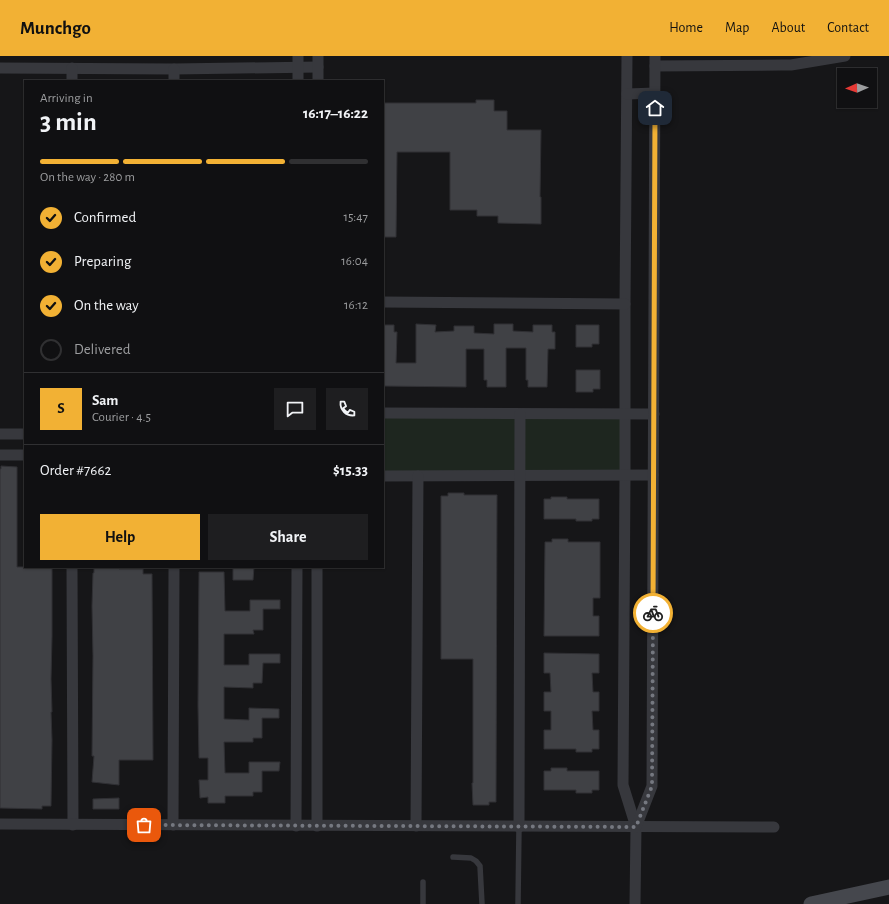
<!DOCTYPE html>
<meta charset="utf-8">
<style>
:root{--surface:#101012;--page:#1e1e20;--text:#f1f3f6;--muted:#9c9d9f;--line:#303032;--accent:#f2b134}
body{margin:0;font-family:"Alegreya Sans",sans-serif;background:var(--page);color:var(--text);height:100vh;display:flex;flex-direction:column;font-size:15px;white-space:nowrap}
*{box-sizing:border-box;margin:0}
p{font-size:13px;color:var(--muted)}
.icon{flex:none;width:22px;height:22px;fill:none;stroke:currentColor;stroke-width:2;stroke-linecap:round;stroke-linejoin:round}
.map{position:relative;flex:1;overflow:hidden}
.side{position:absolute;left:24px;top:24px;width:360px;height:488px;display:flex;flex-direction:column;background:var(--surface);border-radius:0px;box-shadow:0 1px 3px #0004,0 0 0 1px var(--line)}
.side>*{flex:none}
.needle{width:26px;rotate:268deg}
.fabs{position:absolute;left:837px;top:12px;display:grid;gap:8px}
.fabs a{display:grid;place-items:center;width:40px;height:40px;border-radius:0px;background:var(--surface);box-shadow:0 1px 3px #0004,0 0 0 1px var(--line);font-size:20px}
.pin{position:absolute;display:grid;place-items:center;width:34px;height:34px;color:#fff;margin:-17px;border-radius:8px;box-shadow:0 2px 6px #0006}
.courier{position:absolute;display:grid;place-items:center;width:40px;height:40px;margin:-20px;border:3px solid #f2b134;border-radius:50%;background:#fff;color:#222;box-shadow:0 1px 5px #0007}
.overview em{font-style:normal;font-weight:700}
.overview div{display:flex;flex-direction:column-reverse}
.overview{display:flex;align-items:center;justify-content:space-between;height:68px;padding:0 16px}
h1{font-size:26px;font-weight:700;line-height:30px}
.bar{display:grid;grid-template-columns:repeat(4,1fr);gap:6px 4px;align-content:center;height:48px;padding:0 16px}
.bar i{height:5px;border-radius:3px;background:var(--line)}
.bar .current{background:var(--accent)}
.bar p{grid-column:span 4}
.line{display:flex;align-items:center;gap:10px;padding:0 16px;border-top:1px solid var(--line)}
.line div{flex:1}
.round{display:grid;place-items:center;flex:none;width:42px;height:42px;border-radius:0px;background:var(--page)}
ol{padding:0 16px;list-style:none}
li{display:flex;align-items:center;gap:12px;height:44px}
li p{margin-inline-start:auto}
li .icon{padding:4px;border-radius:50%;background:var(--accent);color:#111;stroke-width:4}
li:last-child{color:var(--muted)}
li i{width:22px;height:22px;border:2px solid var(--line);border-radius:50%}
.button{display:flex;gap:8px;margin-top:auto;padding:8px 16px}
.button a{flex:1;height:46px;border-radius:0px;background:var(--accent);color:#111;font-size:16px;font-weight:700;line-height:46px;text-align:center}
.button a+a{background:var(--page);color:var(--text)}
header{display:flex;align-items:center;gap:24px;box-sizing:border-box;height:56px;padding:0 20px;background:var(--accent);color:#111}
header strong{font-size:19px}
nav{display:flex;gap:22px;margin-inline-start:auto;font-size:14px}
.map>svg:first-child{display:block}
</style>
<header>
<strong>Munchgo</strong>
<nav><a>Home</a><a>Map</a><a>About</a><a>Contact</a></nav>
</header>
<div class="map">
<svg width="889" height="848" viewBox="0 0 889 848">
<rect width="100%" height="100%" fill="#161618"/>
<!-- green -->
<polygon fill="#1e261f" points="383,357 625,358 625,419 383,420"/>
<!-- building -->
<g fill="#404145" stroke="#303034">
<polygon points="476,44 494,44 494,55 507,55 507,74 541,74 540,141 541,141 541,168 498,167 498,160 477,160 477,154 450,154 450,96 397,96 396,181 383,181 383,47 476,47"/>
<polygon points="416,268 436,269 435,276 454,275 454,270 474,270 474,277 494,278 494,268 513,268 513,275 533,276 533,269 552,269 552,276 555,276 555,293 548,293 547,331 528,331 528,324 526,324 526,292 506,292 506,331 487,331 487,324 484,324 484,293 466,293 466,331 383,330 383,269 394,269 394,276 397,276 396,307 416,307"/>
<polygon points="576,269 599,269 599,288 592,288 592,291 576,291"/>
<polygon points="576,314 600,314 600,333 593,333 593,336 576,336"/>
<polygon points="1,410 17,411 17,511 52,511 52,581 51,623 52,656 51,656 52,684 51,750 42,750 42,753 0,752 0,413 1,413"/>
<polygon points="448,437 464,437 464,439 497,439 496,746 489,746 489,749 473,749 472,727 473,727 473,603 441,603 441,440 448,440"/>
<polygon points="551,441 567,441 567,443 599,443 599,463 592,463 592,465 576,465 576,463 544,463 544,443 551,443"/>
<polygon points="552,483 568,483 568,486 600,486 600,542 593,542 593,560 599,560 599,580 544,580 545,486 552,486"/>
<polygon points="94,511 119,511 119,513 143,513 143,518 152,518 153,704 119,704 119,729 92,726 94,700 92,700 93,600 92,550 93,517 94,517"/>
<polygon points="233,511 254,511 253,524 233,524"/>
<polygon points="199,516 224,516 225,555 250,555 250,544 280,544 280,553 263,553 263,574 253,574 254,578 224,578 224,609 249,609 249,598 280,598 280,607 263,607 262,627 253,627 253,632 224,631 224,663 249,664 249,652 279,653 279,662 262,662 262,682 253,682 253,686 224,686 225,717 249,717 249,706 280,706 279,715 262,715 262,736 253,736 253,740 225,740 225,747 208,747 208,741 200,742 199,724 208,724 208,702 199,702 198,649"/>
<polygon points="544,597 599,598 599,617 592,617 593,636 599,636 599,655 592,655 593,674 599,674 599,693 592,693 592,696 576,696 576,693 544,693 544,674 551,674 551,655 544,655 544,636 551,636 550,617 544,617"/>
<polygon points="551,712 567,712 567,715 599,715 599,734 592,734 592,737 576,737 576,734 544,734 544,715 551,715"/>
<polygon points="119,742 119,753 93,753 93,743"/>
</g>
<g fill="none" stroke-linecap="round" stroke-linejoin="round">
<!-- lane -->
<g stroke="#37383d" stroke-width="5.5">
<polyline points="453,801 471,802 476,805 480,810 482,848"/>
<polyline points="423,848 423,826"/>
<polyline points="518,848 519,771"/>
</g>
<!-- street -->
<g stroke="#37383d" stroke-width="11">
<polyline points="627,0 625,248 625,419 623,729 636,771 635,848"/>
<polyline points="655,10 782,9 791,9 845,0"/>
<polyline points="0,12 174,13 318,11"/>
<polyline points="72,12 72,25"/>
<polyline points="174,13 174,25"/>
<polyline points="298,25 298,0"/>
<polyline points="318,25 318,0"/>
<polyline points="627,38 655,37"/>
<polyline points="383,246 625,248"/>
<polyline points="383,357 654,358"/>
<polyline points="0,378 25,378"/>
<polyline points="0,399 25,399"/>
<polyline points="383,420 653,419"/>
<polyline points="72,511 73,769"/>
<polyline points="0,768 774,771"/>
<polyline points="173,769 174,511"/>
<polyline points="296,770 297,511"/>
<polyline points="317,770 317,511"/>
<polyline points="416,770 418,420"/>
<polyline points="519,771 520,358"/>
<polyline points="636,771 652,730 655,0"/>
</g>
<!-- secondary -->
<polyline stroke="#45474d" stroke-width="15" points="811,848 889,831"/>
</g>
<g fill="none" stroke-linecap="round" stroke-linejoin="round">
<!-- done -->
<polyline stroke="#757880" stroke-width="4" stroke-dasharray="0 7.2" points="144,769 636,771 652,730 653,557"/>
<!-- route -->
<polyline stroke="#f2b134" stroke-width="5" points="653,557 655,52"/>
</g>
</svg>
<div class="fabs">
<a><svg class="needle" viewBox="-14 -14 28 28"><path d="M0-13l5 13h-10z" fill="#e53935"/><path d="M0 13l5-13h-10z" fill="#9c9d9f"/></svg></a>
</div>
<div class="pin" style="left:144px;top:769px;background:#ea580c"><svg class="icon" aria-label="bag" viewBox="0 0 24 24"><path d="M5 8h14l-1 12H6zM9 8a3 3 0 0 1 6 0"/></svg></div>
<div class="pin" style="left:655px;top:52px;background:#1f2937"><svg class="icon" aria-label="home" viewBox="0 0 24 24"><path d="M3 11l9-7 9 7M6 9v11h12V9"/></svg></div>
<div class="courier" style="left:653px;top:557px"><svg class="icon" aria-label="bike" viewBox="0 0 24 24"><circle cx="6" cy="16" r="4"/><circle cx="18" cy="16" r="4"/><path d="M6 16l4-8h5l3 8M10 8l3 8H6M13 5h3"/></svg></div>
<section class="side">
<div class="overview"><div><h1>3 min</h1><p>Arriving in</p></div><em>16:17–16:22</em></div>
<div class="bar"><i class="current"></i><i class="current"></i><i class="current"></i><i></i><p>On the way · 280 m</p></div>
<ol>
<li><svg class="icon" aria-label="check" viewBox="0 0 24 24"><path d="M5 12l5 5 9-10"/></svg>Confirmed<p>15:47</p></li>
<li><svg class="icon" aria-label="check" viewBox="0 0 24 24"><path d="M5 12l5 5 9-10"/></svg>Preparing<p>16:04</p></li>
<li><svg class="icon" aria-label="check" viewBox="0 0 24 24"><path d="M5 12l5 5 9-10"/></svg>On the way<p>16:12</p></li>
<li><i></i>Delivered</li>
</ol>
<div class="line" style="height:72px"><b class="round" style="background:var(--accent);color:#111">S</b><div><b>Sam</b><p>Courier · 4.5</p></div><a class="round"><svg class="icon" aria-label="chat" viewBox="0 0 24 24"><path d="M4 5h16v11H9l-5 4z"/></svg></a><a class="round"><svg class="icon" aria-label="phone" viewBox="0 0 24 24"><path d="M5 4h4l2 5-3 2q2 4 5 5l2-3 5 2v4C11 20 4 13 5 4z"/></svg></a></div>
<div class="line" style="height:52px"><div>Order #7662</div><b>$15.33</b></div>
<div class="button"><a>Help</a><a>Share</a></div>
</section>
</div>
